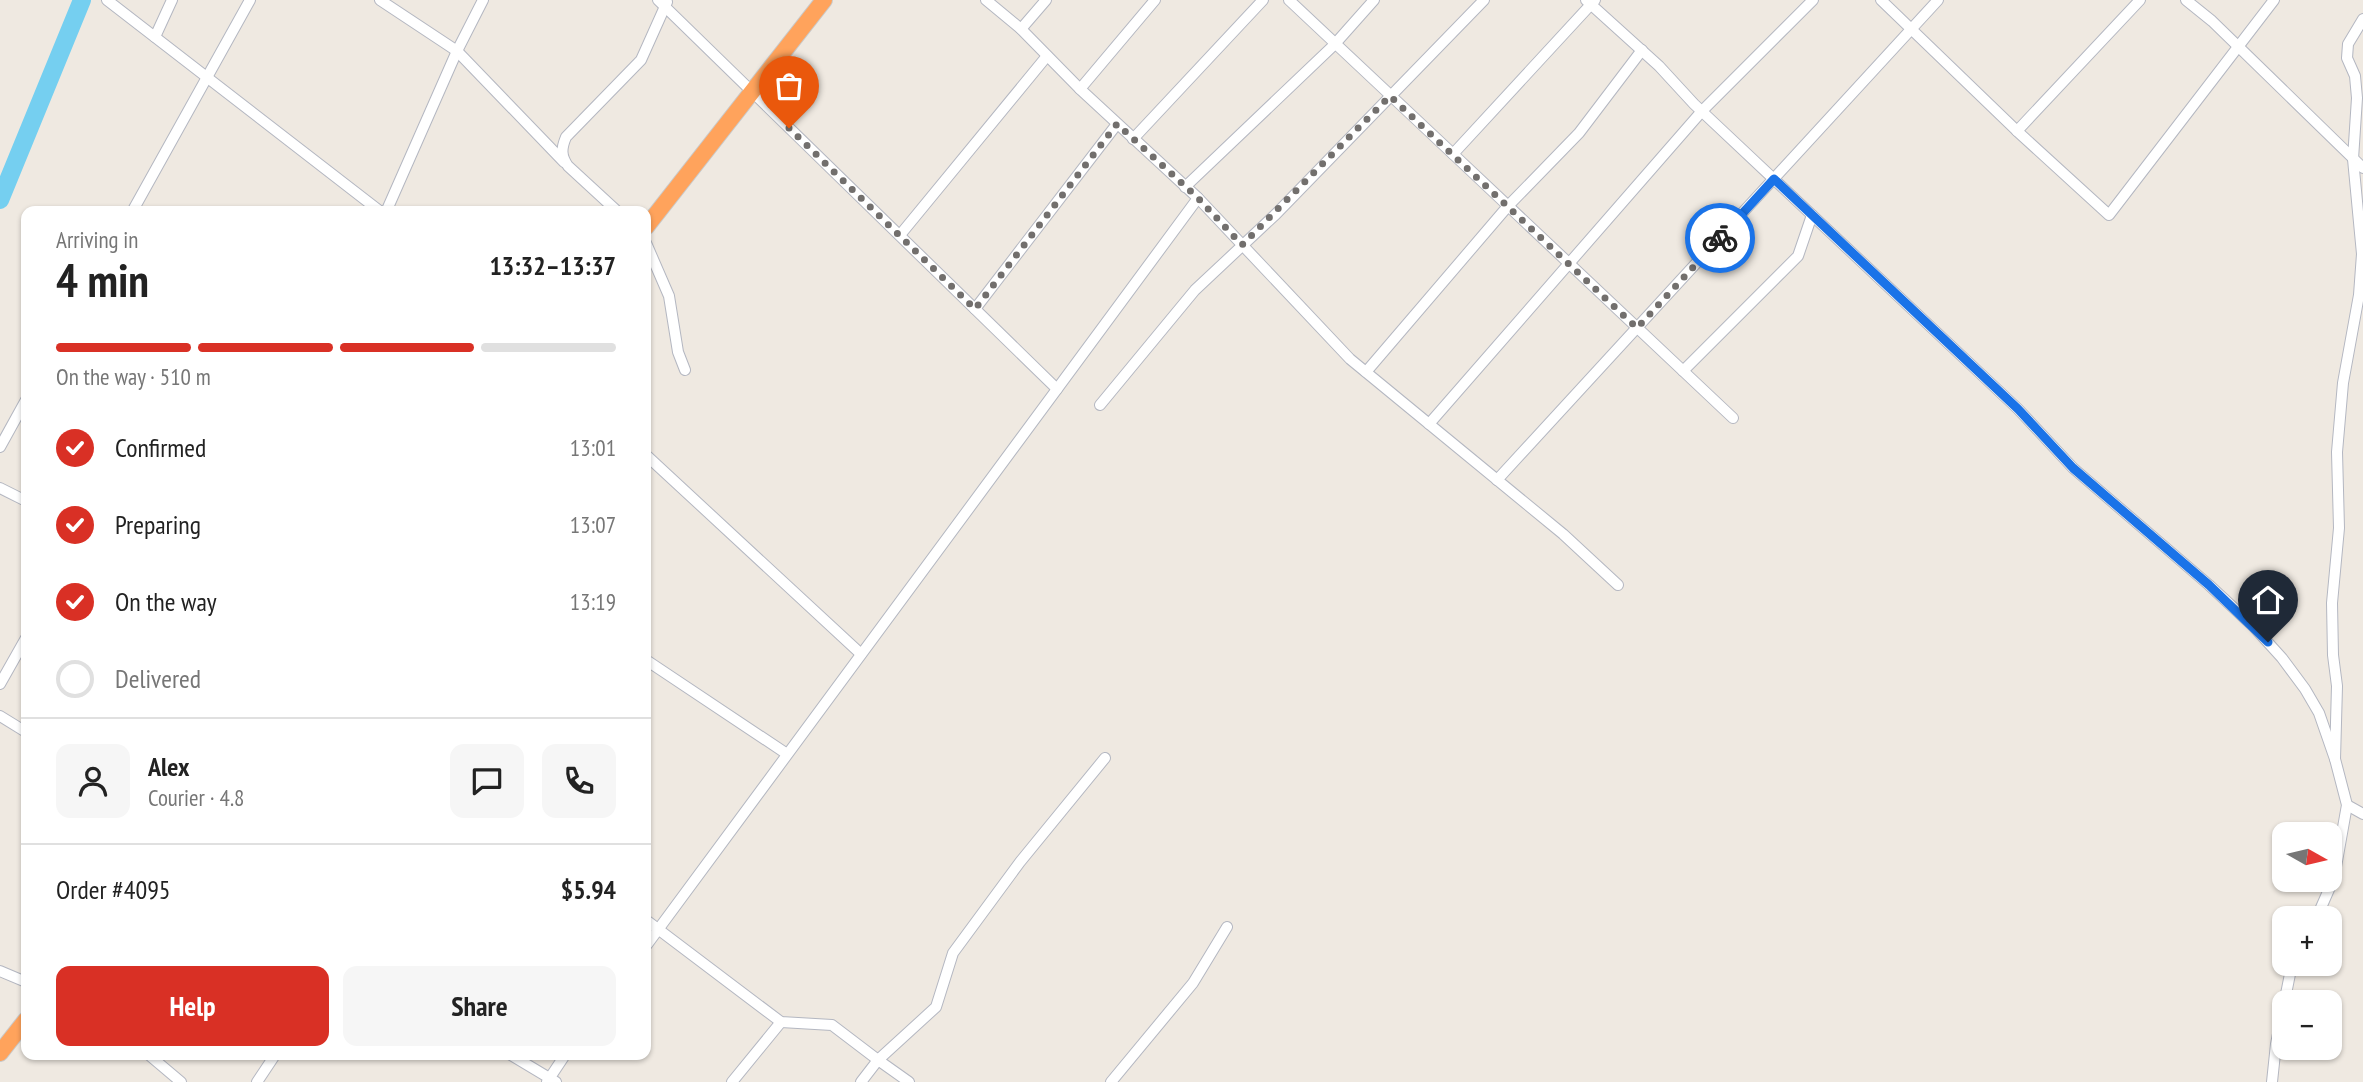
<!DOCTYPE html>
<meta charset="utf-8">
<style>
:root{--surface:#fff;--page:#f6f6f6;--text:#222;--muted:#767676;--line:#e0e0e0;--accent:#d93025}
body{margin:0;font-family:"PT Sans Narrow",sans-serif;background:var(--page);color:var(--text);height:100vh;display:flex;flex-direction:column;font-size:26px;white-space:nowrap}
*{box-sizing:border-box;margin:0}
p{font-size:23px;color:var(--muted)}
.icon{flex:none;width:38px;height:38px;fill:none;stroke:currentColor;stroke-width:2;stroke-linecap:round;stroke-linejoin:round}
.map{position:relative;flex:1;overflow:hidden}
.side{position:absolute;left:21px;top:206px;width:630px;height:854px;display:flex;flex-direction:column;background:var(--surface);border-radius:14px;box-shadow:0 2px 5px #0004}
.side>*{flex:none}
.needle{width:46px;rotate:98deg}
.fabs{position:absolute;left:2272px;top:822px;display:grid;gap:14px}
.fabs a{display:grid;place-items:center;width:70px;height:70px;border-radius:14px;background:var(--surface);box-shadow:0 2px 5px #0004;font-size:35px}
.pin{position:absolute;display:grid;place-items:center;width:60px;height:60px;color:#fff;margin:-72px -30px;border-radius:50% 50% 50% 0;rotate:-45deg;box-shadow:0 0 7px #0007}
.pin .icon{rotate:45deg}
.courier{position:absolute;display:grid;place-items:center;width:70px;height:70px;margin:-35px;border:5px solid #1a73e8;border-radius:50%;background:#fff;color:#222;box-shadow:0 2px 9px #0007}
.overview em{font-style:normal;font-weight:600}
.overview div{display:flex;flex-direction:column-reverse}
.overview{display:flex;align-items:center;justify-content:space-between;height:119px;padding:0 35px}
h1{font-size:46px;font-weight:600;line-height:52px}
.bar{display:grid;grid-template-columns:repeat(4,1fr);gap:10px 7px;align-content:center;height:84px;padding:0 35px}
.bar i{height:9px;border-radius:5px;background:var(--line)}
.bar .current{background:var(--accent)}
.bar p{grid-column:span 4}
.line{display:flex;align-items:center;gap:18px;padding:0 35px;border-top:2px solid var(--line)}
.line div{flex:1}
.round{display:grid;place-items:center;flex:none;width:74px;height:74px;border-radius:14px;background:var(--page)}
ol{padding:0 35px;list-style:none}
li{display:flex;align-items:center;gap:21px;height:77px}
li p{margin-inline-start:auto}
li .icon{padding:7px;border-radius:50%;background:var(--accent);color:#fff;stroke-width:4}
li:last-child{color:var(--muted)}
li i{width:38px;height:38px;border:4px solid var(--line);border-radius:50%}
.action{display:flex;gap:14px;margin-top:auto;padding:14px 35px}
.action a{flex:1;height:80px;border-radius:14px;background:var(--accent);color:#fff;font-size:28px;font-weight:600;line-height:80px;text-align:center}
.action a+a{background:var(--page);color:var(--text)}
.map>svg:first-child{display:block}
</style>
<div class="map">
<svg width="2363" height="1082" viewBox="0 0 2363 1082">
<rect width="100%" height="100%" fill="#efe9e1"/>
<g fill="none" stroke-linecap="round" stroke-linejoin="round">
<!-- river -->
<polyline stroke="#75cff0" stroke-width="18" points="0,200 82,0"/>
<!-- minor casing -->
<g stroke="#b4b7c1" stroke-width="12">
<g id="minor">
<polyline points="107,0 381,212"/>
<polyline points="380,0 457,51 564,162"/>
<polyline points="658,0 1057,389"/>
<polyline points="986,0 1021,29 1080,89 1198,198 1350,359 1563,534 1618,585"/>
<polyline points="1289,0 1453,154"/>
<polyline points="1586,0 1659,66 1694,104 2018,409 2073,468 2209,585 2253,626 2282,658 2305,689 2319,713 2335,759"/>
<polyline points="1595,0 1453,154 1733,418"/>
<polyline points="1881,0 2017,131 2109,215 2274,0"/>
<polyline points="2186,0 2212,21 2363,168"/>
<polyline points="1021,29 1046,0"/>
<polyline points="155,37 172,0"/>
<polyline points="1080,89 1155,0"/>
<polyline points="2017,131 2140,0"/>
<polyline points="1133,139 1263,0"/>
<polyline points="1185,187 1334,45 1374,0"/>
<polyline points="132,212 250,0"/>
<polyline points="386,212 457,51 483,0"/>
<path d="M618,212L568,166C561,156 561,149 566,137L641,60L667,2"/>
<polyline points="900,235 1047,56"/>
<polyline points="646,243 669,296 678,352 685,370"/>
<polyline points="975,309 1117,124"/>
<polyline points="1683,371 1798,256 1812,215"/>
<polyline points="1366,372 1508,206 1579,133 1642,50"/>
<polyline points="1100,405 1195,290 1276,214 1484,0"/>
<polyline points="1429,424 1702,111 1813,0"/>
<polyline points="0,447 26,400"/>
<polyline points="646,455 861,654"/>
<polyline points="1497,480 1938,0"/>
<polyline points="0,488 26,501"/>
<polyline points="646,660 787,754"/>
<polyline points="0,684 26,638"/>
<polyline points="0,716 26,732"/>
<polyline points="2347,805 2363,814"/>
<polyline points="2316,919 2334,878 2347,805 2335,759 2337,686 2333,655 2332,603 2339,528 2337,452 2343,383 2359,295 2362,254 2353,159 2357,98 2355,76 2347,58 2348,44 2363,19"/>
<polyline points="646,920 781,1022 832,1025 878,1060 861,1082"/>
<polyline points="646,946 1198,198"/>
<polyline points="0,971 26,982"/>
<polyline points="149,1055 181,1082"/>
<polyline points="511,1055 556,1082"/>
<polyline points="257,1082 275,1055"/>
<polyline points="547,1082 565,1055"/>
<polyline points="732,1082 781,1022"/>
<polyline points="909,1082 878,1060 936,1007 953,953 1020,862 1105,758"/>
<polyline points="1111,1082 1193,983 1227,927"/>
<polyline points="2272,1082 2276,1044 2292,964"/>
</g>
</g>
<!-- highway casing -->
<g stroke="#c9c9c9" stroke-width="18">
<g id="highway">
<polyline points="646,227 824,0"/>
<polyline points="0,1053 26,1020"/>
</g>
</g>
<!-- minor -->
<use href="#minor" stroke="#fff" stroke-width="10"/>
<!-- highway -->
<use href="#highway" stroke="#ffa35c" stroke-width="16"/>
</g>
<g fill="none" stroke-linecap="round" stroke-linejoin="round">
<!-- done -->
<polyline stroke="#726f6d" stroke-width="7" stroke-dasharray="0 12.6" points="789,128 975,309 1117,124 1198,198 1242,245 1390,96 1637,328 1720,238"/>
<!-- route -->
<polyline stroke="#1a73e8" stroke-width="9" points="1720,238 1774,179 2018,409 2073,468 2209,585 2268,642"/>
</g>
</svg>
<div class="fabs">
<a><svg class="needle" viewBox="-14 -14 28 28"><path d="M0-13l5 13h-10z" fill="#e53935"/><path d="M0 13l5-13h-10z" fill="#767676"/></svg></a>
<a>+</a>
<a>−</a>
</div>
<div class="pin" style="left:789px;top:128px;background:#ea580c"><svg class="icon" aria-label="bag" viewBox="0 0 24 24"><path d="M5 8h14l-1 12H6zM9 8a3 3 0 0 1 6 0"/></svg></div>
<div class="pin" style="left:2268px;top:642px;background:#1f2937"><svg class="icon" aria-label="home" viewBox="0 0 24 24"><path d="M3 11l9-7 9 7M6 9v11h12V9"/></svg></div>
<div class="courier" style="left:1720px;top:238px"><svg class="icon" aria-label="bike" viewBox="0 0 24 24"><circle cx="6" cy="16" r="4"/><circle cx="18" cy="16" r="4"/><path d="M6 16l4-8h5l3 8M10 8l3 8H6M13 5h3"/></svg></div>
<section class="side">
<div class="overview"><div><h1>4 min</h1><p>Arriving in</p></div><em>13:32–13:37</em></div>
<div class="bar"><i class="current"></i><i class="current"></i><i class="current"></i><i></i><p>On the way · 510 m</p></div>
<ol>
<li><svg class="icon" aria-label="check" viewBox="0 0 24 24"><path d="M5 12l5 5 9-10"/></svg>Confirmed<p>13:01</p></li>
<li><svg class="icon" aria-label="check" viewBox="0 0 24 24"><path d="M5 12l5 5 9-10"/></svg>Preparing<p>13:07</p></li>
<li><svg class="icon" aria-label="check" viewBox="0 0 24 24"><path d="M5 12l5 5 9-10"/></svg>On the way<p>13:19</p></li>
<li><i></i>Delivered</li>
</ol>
<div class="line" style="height:126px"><a class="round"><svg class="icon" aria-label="person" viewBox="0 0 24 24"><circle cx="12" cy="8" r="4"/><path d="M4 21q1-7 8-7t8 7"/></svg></a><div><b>Alex</b><p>Courier · 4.8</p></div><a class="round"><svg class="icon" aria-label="chat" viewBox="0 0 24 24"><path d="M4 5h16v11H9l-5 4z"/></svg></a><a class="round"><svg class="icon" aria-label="phone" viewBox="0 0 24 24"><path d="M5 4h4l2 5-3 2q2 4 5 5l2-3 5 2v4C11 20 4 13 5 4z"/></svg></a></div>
<div class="line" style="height:91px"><div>Order #4095</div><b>$5.94</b></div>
<div class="action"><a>Help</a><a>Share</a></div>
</section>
</div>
